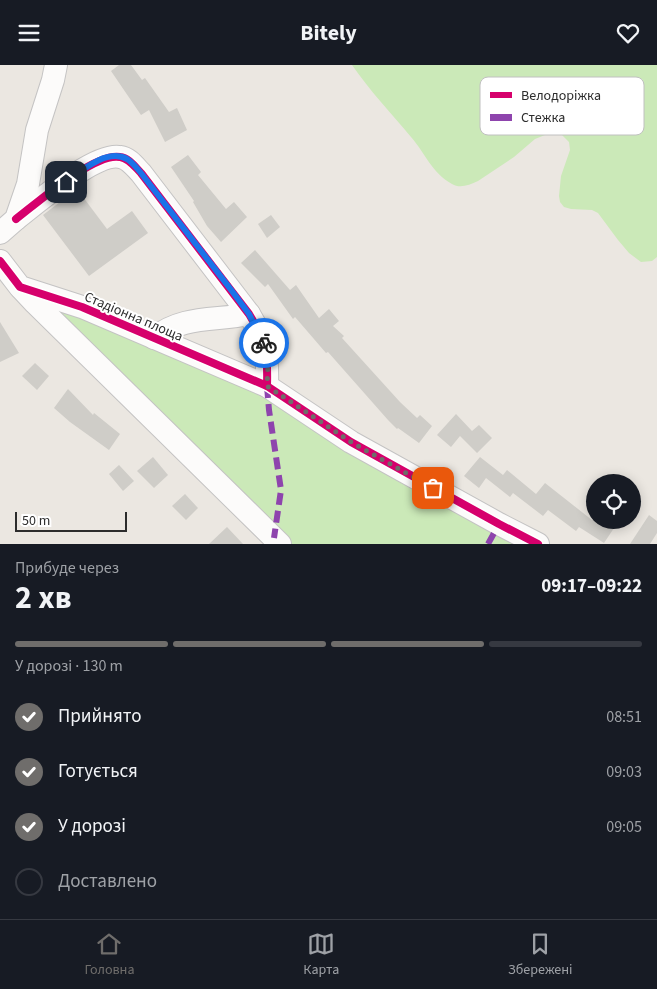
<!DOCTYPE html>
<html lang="uk">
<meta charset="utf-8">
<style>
:root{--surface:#171b24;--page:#20242c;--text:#f1f3f6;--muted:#9ea1a6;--line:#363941;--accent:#6f6d6b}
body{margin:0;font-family:"Source Sans 3",sans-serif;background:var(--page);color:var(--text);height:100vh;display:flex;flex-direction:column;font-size:19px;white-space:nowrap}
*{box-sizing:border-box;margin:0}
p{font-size:16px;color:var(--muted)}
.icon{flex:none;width:28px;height:28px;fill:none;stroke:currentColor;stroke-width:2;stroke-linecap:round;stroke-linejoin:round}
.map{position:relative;height:479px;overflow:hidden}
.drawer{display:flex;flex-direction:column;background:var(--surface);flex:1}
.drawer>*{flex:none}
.fabs{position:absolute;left:586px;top:409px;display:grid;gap:10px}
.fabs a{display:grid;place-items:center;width:55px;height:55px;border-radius:50%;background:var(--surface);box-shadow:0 2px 12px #0003;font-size:25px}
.scale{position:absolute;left:15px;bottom:12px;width:112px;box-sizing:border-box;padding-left:5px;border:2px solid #2c2c2c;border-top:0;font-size:14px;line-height:18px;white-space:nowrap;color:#2c2c2c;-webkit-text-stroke:4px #fff;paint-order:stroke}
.pin{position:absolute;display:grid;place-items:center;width:42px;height:42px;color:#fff;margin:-21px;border-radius:10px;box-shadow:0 2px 8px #0006}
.courier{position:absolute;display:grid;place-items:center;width:50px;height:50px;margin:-25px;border:4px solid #1a73e8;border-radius:50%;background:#fff;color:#222;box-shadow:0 1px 6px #0007}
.summary em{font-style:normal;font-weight:700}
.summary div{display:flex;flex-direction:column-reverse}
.summary{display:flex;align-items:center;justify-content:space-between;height:85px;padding:0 15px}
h1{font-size:32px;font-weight:700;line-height:38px}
.bar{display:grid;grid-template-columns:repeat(4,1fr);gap:8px 5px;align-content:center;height:60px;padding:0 15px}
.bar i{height:6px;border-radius:4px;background:var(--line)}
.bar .selected{background:var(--accent)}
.bar p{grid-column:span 4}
ol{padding:0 15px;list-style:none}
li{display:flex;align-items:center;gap:15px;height:55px}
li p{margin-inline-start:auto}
li .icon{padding:5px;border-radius:50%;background:var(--accent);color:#fff;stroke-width:4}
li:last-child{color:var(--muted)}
li i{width:28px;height:28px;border:2px solid var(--line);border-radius:50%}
header{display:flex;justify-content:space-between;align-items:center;height:65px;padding:0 15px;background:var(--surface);font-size:22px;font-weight:700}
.tab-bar{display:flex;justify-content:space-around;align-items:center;height:70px;border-top:1px solid var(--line);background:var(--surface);font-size:14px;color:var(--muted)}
.tab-bar a{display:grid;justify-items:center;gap:2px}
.tab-bar .selected{color:var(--accent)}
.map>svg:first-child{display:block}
</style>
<header><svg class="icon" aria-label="menu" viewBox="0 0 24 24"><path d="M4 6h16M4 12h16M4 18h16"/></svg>Bitely<svg class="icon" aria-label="heart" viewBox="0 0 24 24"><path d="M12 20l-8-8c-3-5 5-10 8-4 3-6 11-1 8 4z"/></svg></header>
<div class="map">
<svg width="657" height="479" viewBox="0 0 657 479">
<rect width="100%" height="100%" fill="#ebe7e1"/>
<!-- green -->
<g fill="#cbe9b8">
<path d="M352,0H657V192L652,196L641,197L629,188L618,175L598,148L592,145L571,144L564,142L560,137L559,131L561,111L570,85L569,77L562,70H545L535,74L514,92L478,116C469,120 460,124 452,119C432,108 425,88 411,72C391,48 370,26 352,0Z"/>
<polygon points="55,242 262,329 525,479 287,479"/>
</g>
<!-- building -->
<g fill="#cfcdc8">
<polygon points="119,0 131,0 142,15 145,13 169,47 177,43 187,65 165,77 149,45 141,50 111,6"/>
<polygon points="188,90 201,107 198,110 226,144 234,137 247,152 221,177 207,161 193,137 194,136 171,102"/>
<polygon points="77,124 107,164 132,146 148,168 89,211 43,150"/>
<polygon points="271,150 280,162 267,173 258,159"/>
<polygon points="255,185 290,225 296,220 319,253 329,244 339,256 333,261 344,271 342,273 400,337 417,353 420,350 432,361 419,378 398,363 397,364 388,355 328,287 326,288 295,252 293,254 268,219 265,222 241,198"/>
<polygon points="0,257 19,288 0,297"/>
<polygon points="35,298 49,311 37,325 22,311"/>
<polygon points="68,324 93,350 94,348 120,369 109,385 70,357 54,343"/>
<polygon points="456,349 472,366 479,360 492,373 477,388 460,371 451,382 437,370"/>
<polygon points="153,392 168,410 154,423 137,406"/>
<polygon points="480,392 503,410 507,405 536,429 545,418 592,455 602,455 614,463 604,478 579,462 576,466 548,445 543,451 513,428 510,432 486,413 479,423 464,411"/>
<polygon points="119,400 134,416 123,426 109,409"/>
<polygon points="185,429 198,443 186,455 172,441"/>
<polygon points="649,450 657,456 657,468 650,479 630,479"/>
<polygon points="227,462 243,479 209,479"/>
</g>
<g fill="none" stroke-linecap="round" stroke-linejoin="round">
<!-- minor casing -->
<g stroke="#c4c3c3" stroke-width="24">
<g id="minor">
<path d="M16,154C37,138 95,87 120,92C129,93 135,102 141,108L249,249C266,277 268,288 267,321"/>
<polyline points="0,168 16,154 28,119 37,65 53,15 56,0"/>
<polyline points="0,196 20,222 82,242 267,321 351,377 499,459 538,479"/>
<polyline points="21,223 35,238 280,479"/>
<path d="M154,273C183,250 215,256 249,249"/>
</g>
</g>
<!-- minor -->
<use href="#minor" stroke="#fcfbfa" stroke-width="22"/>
<!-- quiet -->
<g stroke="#8e44ad" stroke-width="6" stroke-dasharray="12 6" stroke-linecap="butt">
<polyline points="267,321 269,345 281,425 274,473"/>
<polyline points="488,479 499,459"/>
</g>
<!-- cycleway casing -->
<g stroke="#fff" stroke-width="11">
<g id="cycleway">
<path d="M16,154C37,138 95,87 120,92C129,93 135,102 141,108L249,249C266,277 268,288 267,321"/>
<polyline points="0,196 20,222 82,242 267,321 351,377 499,459 538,479"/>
</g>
</g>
<!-- cycleway -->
<use href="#cycleway" stroke="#d6006c" stroke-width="8"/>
</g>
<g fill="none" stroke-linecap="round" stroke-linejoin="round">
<!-- done -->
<polyline stroke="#6f6d6b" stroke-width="5" stroke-dasharray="0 9" points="264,278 268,299 267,321 351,377 433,423"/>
<!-- route -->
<path stroke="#1a73e8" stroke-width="6" d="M66,117C81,106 107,83 127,94C132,97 137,103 141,108L232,226L249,249L264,278"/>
</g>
<g text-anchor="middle" stroke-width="4" stroke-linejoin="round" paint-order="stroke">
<!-- street labels -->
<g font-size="14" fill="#2c2c2c" stroke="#fff">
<text transform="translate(134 251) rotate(23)" y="5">Стадіонна площа</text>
</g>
</g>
<!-- legend -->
<rect x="480" y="12" width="164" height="58" rx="8" fill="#fff" stroke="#c0c0c0" stroke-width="1"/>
<rect x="490" y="27" width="22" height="6" fill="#d6006c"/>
<rect x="490" y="49" width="22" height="7" fill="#8e44ad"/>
<g font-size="14" fill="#2c2c2c">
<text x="521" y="35">Велодоріжка</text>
<text x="521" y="57">Стежка</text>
</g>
</svg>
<div class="fabs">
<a><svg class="icon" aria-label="locate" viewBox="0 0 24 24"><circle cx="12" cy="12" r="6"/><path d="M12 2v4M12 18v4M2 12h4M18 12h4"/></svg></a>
</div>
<div class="scale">50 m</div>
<div class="pin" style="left:433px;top:423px;background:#ea580c"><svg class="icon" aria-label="bag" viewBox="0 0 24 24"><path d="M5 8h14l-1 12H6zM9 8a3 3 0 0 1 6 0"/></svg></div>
<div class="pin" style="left:66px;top:117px;background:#1f2937"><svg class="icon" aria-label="home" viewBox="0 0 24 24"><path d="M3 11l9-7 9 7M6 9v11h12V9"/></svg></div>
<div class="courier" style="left:264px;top:278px"><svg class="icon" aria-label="bike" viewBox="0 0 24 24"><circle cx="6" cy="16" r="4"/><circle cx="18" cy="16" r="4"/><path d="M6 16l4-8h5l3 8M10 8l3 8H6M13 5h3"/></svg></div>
</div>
<section class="drawer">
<div class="summary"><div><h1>2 хв</h1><p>Прибуде через</p></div><em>09:17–09:22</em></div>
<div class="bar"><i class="selected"></i><i class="selected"></i><i class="selected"></i><i></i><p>У дорозі · 130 m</p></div>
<ol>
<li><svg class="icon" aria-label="check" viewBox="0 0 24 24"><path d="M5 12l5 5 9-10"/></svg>Прийнято<p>08:51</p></li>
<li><svg class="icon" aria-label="check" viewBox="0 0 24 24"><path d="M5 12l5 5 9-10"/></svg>Готується<p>09:03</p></li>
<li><svg class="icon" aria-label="check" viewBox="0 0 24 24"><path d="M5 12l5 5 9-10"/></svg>У дорозі<p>09:05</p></li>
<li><i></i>Доставлено</li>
</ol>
</section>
<nav class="tab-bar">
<a class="selected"><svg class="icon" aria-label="home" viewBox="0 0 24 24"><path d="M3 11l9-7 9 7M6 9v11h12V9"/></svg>Головна</a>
<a><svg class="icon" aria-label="map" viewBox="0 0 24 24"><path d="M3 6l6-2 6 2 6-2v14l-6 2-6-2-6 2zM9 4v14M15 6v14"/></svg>Карта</a>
<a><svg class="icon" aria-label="saved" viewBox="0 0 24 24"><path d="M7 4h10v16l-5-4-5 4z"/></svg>Збережені</a>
</nav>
